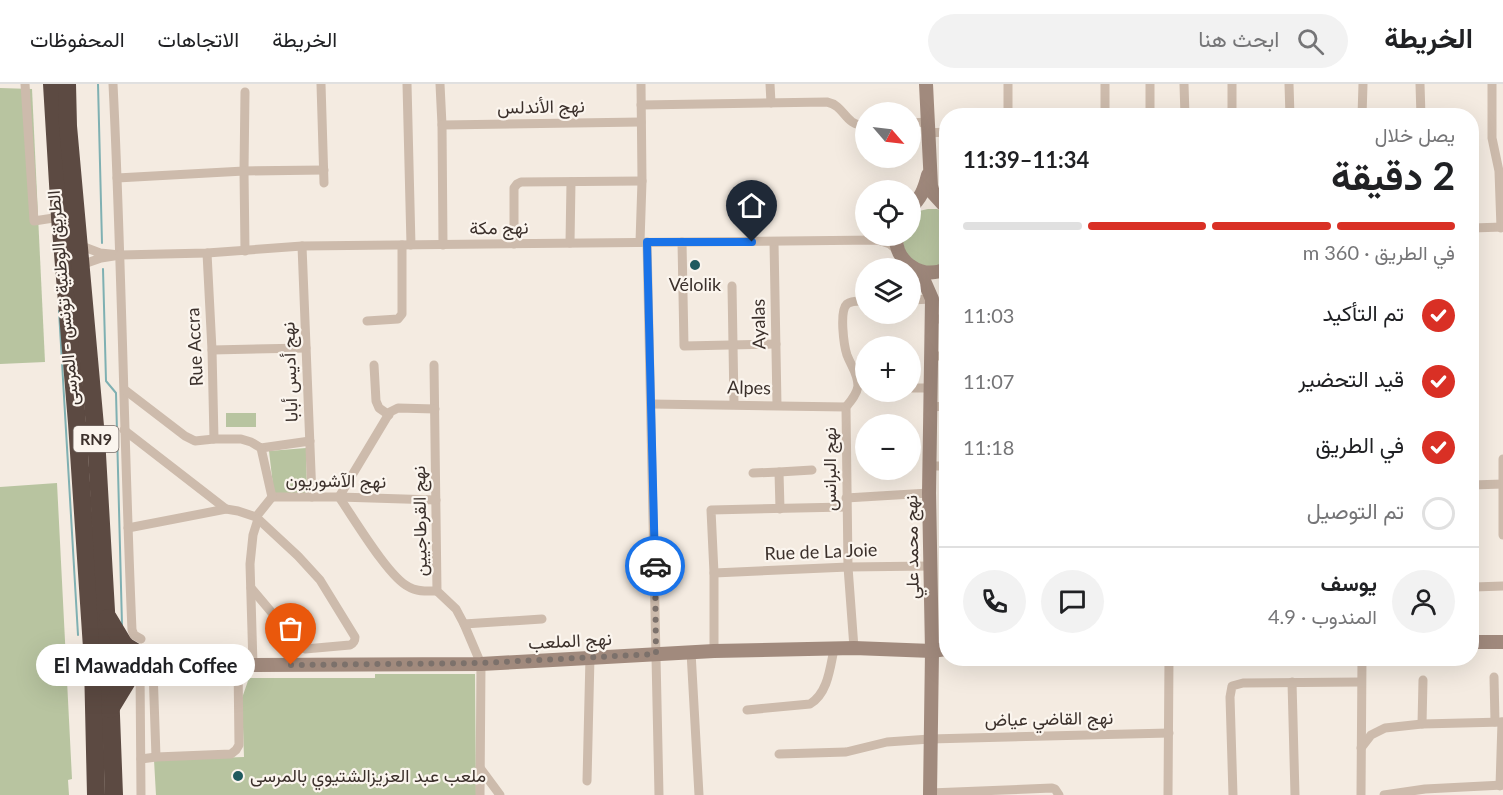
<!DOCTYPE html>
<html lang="ar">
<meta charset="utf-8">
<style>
:root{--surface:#fff;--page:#f2f2f2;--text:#202124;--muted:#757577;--line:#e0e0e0;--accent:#d93025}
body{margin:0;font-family:Lato,Vazirmatn,sans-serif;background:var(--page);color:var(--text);direction:rtl;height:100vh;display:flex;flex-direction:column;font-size:22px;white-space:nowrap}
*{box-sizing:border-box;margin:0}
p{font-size:20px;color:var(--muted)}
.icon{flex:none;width:33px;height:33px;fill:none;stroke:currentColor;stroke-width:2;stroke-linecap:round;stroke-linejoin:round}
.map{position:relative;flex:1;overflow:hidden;direction:ltr}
.panel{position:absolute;left:939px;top:24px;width:540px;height:558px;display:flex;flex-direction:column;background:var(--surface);border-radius:24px;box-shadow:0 6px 24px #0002;direction:rtl}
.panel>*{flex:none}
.needle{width:39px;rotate:118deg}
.fabs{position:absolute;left:855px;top:18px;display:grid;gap:12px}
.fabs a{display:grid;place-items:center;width:66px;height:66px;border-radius:50%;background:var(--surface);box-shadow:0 6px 24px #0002;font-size:30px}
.pin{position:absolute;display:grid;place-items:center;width:51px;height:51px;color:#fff;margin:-62px -26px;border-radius:50% 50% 50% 0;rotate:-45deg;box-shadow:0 0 6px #0007}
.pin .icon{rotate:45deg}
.courier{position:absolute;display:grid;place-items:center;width:60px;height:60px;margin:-30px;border:4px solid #1a73e8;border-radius:50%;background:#fff;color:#222;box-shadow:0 2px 8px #0007}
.bubble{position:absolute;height:42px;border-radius:21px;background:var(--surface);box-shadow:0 6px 24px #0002;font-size:20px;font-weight:700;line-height:42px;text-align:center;direction:rtl}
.headline em{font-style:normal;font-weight:700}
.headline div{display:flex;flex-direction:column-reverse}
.headline{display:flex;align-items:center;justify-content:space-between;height:102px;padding:0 24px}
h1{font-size:39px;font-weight:700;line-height:45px}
.bar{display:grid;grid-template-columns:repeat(4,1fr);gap:9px 6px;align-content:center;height:72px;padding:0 24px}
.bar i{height:8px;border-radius:4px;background:var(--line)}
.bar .current{background:var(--accent)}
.bar p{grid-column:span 4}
.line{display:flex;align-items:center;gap:15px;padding:0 24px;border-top:2px solid var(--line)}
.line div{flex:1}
.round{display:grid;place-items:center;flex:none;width:63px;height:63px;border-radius:32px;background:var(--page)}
ol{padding:0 24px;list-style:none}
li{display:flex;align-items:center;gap:18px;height:66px}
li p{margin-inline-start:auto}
li .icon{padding:6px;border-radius:50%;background:var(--accent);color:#fff;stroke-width:4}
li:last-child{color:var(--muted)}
li i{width:33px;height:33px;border:3px solid var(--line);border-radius:50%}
header{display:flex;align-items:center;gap:36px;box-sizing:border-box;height:84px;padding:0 30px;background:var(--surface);border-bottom:2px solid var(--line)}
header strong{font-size:28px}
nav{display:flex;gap:33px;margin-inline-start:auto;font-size:21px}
.search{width:420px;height:54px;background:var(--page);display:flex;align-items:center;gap:15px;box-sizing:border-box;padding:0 21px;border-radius:33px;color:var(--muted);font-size:22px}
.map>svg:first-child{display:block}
</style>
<header>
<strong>الخريطة</strong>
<div class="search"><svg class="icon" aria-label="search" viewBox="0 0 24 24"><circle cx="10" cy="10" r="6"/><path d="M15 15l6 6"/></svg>ابحث هنا</div>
<nav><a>الخريطة</a><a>الاتجاهات</a><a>المحفوظات</a></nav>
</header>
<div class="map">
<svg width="1503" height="711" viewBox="0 0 1503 711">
<rect width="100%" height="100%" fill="#f4ebe1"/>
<!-- green -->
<g fill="#b8c4a0">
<polygon points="0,4 32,5 45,278 0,280"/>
<path d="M928,125H937L946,129V179C932,185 911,183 905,166C903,162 903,156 902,152H910L911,134L919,127Z"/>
<rect x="226" y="329" width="30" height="14"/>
<polygon points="306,364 307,409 274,410 269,367"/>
<polygon points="57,399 72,695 68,696 69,711 0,711 0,403"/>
<polygon points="375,590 475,590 476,711 156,711 154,676 244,673 242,614 249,594 375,594"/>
</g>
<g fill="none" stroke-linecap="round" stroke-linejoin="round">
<!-- stream -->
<g stroke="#7fb0b2" stroke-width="2">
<polyline points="98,0 102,159"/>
<polyline points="103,185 106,297 116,309 122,541"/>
<polyline points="59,227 78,551"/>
</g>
<!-- street -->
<g stroke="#cdbbac" stroke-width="9">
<polyline points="25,0 34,137 60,133"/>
<path d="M113,0C122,182 124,364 132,546L134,551L141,555"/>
<polyline points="321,0 324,99"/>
<polyline points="407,0 411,161"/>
<polyline points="440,0 442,41 443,161"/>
<polyline points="770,0 771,19"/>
<polyline points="1184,0 1185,32"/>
<polyline points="1232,0 1232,32"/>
<polyline points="1289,0 1290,32"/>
<polyline points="1420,0 1421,32"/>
<polyline points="1492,0 1492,54 1499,87 1501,144"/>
<polyline points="245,8 244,87 245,167"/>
<path d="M641,21L827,18C846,22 843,41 866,42"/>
<polyline points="1008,32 1008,0"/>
<polyline points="1105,32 1105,0"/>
<polyline points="1150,32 1150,0"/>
<polyline points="1362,32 1363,0"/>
<polyline points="910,39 928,38"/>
<polyline points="442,41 641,38"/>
<polyline points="928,49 946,48"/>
<polyline points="117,94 244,87 324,86"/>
<polyline points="1472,144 1503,143"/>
<polyline points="640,158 642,97 641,0"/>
<polyline points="647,158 659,711"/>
<polyline points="682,158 684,262 776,260"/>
<polyline points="774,158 777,321"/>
<polyline points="570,159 571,98"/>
<polyline points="514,160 514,104 517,100 521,98 642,97"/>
<polyline points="79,161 100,169 120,171 101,174 81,181"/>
<polyline points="302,162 312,413"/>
<polyline points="207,169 212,266 214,355"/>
<polyline points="120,171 207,169 302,162 878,156 890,160 897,166"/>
<polyline points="732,202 734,320"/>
<polyline points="910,216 932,215"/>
<polyline points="932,235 946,235"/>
<polyline points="367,237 398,235 402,230 402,161"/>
<polyline points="212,266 306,264"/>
<polyline points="931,272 946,272"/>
<polyline points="374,281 376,317 379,324 389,331"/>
<polyline points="434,281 437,507 456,525 464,540 481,580 480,711"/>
<polyline points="910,304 930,304"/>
<polyline points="125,306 185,352 195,357 214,355 241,355 251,358 261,364 310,357"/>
<polyline points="651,320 846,323"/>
<polyline points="931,323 946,322"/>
<path d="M435,325L398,324L390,328L339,413C353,433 389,494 409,503C417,508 428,507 437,507"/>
<polyline points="124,346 226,425"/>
<polyline points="1503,375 1503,451"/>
<polyline points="929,382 946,382"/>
<polyline points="779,388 812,386"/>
<polyline points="753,389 779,388 780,425"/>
<polyline points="1472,401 1503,400"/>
<polyline points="272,413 339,413 436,416"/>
<polyline points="846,414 929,409"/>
<polyline points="256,433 272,413 261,364"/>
<path d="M128,444L226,425L238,427L256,433L298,472L320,496L355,553C355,557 354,559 350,561L305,565L300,562L251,504"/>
<polyline points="714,489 848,483 930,482"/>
<polyline points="1474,503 1503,502"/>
<polyline points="464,540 542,535"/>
<path d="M854,564L848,483L846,323C851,317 857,310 858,302C858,289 851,282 847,271C844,262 839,227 847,220C852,216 860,217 866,217"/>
<polyline points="714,567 714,489 711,426 846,423"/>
<polyline points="691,568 699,711"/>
<polyline points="253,581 250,480 253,451 258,435"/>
<polyline points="140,585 141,711"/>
<polyline points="153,585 156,673"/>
<polyline points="1494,593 1495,638"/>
<polyline points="1292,598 1295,711"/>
<path d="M747,626L810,620C828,609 830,584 834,565"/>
<polyline points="1422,640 1423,596"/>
<polyline points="1361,664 1371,651 1385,644 1422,640 1503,638"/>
<polyline points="779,670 846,668 887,658 930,655 1169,649"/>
<polyline points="141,675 156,673 231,670 236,666 239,661 238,581"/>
<polyline points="480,684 500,711"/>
<polyline points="587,697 590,573"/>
<polyline points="1500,702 1502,638"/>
<polyline points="930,709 1052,704 1055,705 1059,711"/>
<polyline points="1168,711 1169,574"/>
<polyline points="1233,711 1230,613 1232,602 1243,599 1361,598"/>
<polyline points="1361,711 1362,574"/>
<polyline points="1384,711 1425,705 1503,701"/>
</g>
<!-- secondary -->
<g stroke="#a18a7d" stroke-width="14">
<polyline points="926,0 931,102 933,109 943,120"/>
<path d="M910,125C921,113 924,107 928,91"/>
<path d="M896,152C895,179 922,196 946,185"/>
<polyline points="912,183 925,199 932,215 929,409 932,567 930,711"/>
<polyline points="1472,558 1503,558"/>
<polyline points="100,579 180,578 238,581 481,580 714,567 854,564 932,567 946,565"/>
</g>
<!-- highway -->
<g stroke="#5c4a42" stroke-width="18">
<polyline points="52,0 60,133 77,339 93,579 96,711"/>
<polyline points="67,0 68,42 96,353 109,579 114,711"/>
<polyline points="108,534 123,559 127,563 152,578"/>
<polyline points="110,625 127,597 137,585"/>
</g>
</g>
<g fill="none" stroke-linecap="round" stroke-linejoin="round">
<!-- done -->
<polyline stroke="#7c716b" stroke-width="6" stroke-dasharray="0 10.8" points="291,581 481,579 656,570 655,482"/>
<!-- route -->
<polyline stroke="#1a73e8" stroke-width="8" points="655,482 647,158 752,158"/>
</g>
<!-- markers -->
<g fill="#1f5a5e" stroke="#fbf5ee" stroke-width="2">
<circle cx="695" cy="181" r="6"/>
<circle cx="238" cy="692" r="6"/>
</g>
<g text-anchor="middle" stroke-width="4.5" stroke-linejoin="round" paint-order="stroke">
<!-- shield labels -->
<rect fill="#fbf5ee" stroke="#756b66" stroke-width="1.5" x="73.5" y="342" width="45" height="26" rx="4.5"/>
<g font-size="16" font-weight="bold" fill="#3b302b">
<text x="96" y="361">RN9</text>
</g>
<!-- street labels -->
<g font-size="18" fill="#3b302b" stroke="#fbf5ee">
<text transform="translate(541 23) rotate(-1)" y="6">نهج الأندلس</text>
<text transform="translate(499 144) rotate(-1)" y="6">نهج مكة</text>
<text transform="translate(63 214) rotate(-95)" y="6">الطريق الوطنية تونس - المرسى</text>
<text transform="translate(759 240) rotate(-91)" y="6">Ayalas</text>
<text transform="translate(195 263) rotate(-93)" y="6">Rue Accra</text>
<text transform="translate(290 288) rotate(-92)" y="6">نهج أديس أبابا</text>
<text transform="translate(749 304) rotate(1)" y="6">Alpes</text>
<text transform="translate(830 385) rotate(-90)" y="6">نهج البرانس</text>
<text transform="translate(336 397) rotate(1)" y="6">نهج الآشوريون</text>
<text transform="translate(420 437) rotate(-91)" y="6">نهج القرطاجيين</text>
<text transform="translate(912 463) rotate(-91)" y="6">نهج محمد علي</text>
<text transform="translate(821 468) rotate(-2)" y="6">Rue de La Joie</text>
<text transform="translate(570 557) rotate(-3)" y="6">نهج الملعب</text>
<text transform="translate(1049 635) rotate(-1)" y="6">نهج القاضي عياض</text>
</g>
<!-- poi labels -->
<g font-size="18" fill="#3b302b" stroke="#fbf5ee">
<text x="695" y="207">Vélolik</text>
<text x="250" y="698" text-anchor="start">ملعب عبد العزيزالشتيوي بالمرسى</text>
</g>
</g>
</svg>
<div class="fabs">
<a><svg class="needle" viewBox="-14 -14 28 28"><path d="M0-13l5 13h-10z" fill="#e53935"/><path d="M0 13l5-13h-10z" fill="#757577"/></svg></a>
<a><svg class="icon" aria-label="locate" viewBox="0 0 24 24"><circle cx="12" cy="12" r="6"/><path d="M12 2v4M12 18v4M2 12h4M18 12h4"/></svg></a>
<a><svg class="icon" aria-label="layers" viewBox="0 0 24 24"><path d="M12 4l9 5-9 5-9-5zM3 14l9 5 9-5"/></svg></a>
<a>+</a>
<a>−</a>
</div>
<div class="pin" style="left:291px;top:581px;background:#ea580c"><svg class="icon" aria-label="bag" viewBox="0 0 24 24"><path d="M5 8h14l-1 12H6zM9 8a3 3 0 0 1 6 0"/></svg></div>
<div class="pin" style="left:752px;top:158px;background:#1f2937"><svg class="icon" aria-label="home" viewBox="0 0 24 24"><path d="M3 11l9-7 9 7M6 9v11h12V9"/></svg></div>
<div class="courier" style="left:655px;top:482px"><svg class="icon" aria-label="car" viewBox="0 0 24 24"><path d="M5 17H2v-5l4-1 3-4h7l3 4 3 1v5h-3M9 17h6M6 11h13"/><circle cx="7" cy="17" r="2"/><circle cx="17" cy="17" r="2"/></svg></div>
<div class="bubble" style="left:36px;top:560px;width:219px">El Mawaddah Coffee</div>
<section class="panel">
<div class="headline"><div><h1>2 دقيقة</h1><p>يصل خلال</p></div><em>11:34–11:39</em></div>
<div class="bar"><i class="current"></i><i class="current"></i><i class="current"></i><i></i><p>في الطريق · 360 m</p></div>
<ol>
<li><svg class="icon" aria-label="check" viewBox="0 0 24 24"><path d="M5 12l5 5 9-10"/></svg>تم التأكيد<p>11:03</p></li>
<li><svg class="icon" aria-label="check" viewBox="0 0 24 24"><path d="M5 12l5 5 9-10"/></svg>قيد التحضير<p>11:07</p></li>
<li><svg class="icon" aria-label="check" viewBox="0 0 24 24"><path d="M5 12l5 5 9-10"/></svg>في الطريق<p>11:18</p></li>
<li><i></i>تم التوصيل</li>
</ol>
<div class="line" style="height:108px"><a class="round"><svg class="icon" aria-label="person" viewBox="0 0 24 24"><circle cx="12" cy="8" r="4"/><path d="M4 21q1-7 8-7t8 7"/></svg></a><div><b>يوسف</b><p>المندوب · 4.9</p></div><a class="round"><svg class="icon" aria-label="chat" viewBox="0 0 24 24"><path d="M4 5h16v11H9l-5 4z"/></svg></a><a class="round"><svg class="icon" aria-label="phone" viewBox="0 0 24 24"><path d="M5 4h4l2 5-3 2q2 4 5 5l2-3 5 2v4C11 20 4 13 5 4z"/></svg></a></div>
</section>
</div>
